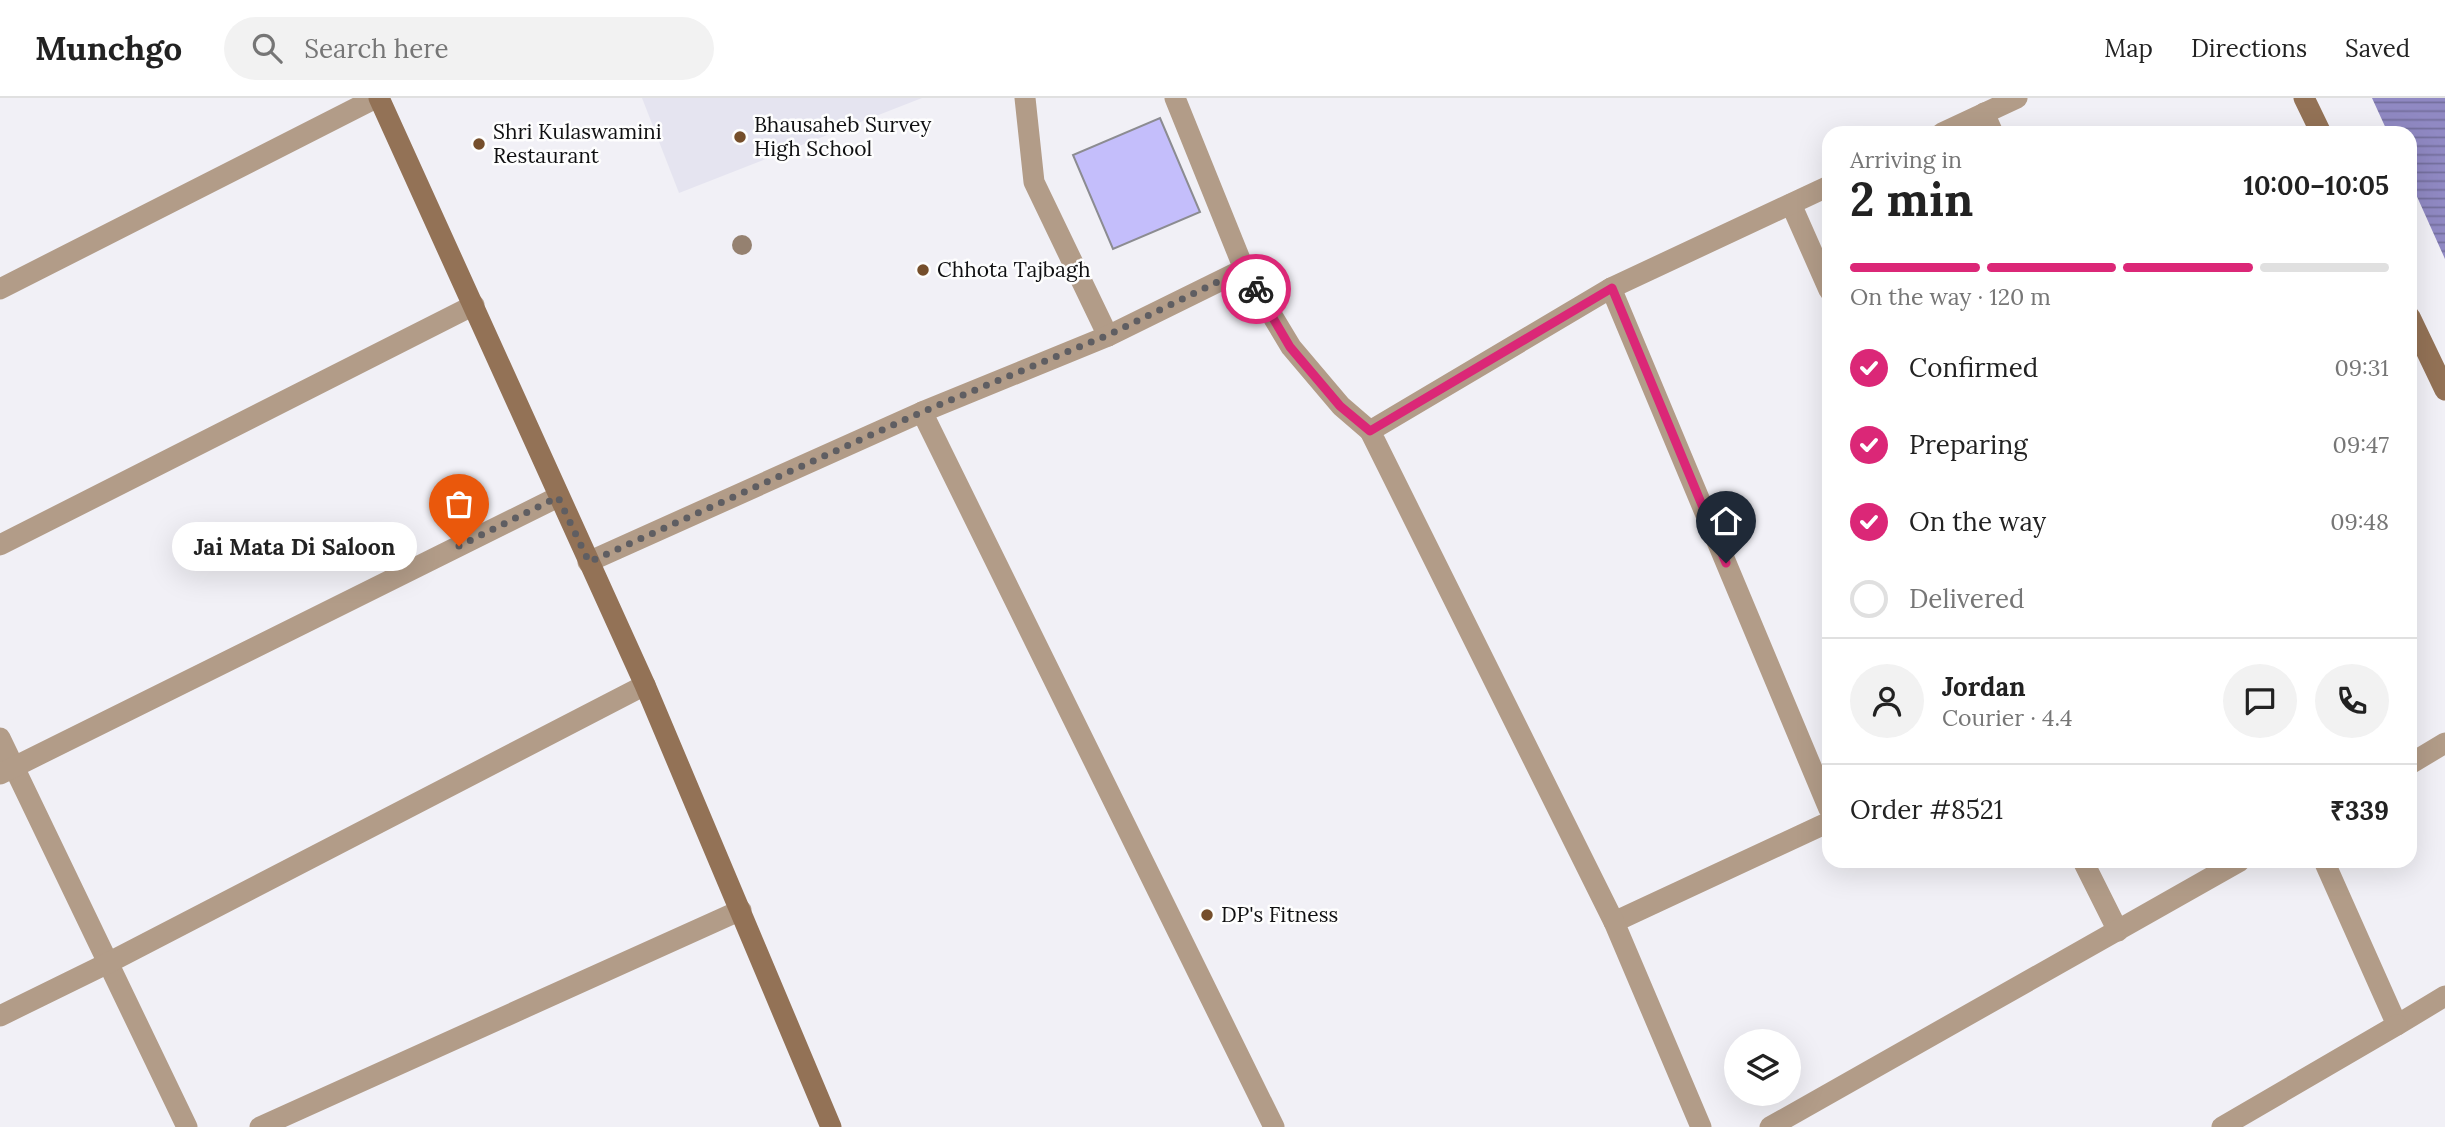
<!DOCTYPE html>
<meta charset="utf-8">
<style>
:root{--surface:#fff;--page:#f2f2f2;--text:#222;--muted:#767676;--line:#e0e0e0;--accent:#db2777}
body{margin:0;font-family:Lora,serif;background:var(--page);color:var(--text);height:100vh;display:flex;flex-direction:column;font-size:26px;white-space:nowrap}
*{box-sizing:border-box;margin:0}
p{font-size:23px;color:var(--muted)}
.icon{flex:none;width:38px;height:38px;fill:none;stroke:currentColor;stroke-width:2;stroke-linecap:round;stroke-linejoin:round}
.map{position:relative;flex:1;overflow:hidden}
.sheet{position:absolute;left:1822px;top:28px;width:595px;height:742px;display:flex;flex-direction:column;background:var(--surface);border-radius:21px;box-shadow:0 7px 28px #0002}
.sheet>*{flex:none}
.controls{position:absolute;left:1724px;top:931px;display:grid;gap:14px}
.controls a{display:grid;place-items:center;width:77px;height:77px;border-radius:50%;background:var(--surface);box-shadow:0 7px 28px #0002;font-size:35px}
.pin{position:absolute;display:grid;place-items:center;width:60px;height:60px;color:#fff;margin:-72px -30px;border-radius:50% 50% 50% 0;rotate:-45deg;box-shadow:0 0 7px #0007}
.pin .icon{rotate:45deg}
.courier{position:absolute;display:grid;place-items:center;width:70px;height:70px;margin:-35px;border:5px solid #db2777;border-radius:50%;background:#fff;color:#222;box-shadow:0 2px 9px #0007}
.bubble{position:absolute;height:49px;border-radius:24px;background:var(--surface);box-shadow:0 7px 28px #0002;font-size:23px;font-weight:700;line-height:49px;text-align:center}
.head em{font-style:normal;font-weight:700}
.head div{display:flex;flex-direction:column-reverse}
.head{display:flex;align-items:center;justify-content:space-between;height:119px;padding:0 28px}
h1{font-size:46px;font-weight:700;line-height:52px}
.bar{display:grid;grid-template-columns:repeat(4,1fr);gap:10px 7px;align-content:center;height:84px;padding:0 28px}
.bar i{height:9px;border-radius:5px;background:var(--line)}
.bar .current{background:var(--accent)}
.bar p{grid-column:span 4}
.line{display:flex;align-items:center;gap:18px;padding:0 28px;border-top:2px solid var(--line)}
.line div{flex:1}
.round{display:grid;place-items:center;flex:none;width:74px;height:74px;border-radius:37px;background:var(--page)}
ol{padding:0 28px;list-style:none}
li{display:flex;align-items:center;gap:21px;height:77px}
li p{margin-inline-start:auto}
li .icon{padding:7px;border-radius:50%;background:var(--accent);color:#fff;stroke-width:4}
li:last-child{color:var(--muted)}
li i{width:38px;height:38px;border:4px solid var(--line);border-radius:50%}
header{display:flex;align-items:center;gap:42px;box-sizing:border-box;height:98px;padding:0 35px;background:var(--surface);border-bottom:2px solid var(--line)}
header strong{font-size:33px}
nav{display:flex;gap:38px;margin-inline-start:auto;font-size:24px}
.search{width:490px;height:63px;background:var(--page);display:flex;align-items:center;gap:18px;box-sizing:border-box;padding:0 24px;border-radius:38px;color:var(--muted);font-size:26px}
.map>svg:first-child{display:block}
</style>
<header>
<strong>Munchgo</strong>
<div class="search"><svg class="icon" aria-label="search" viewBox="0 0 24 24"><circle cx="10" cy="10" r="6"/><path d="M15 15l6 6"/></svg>Search here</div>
<nav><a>Map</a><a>Directions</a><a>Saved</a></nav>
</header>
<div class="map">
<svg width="2445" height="1029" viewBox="0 0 2445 1029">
<defs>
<pattern id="water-rules" width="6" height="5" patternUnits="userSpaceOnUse" patternTransform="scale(1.75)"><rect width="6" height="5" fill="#9089c3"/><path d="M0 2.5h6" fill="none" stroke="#746f9d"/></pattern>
</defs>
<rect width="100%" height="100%" fill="#f1f0f6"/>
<!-- built -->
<polygon fill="#e5e4f0" points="642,0 922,0 679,95"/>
<!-- water -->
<polygon fill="url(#water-rules)" points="2372,0 2445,0 2445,161 2410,83 2410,35 2388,35"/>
<!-- building -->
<polygon fill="#c4befb" stroke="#8c8c91" stroke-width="2" points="1160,20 1200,114 1113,151 1073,57"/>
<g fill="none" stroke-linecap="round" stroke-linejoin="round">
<!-- street -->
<g stroke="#b29c88" stroke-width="21">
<polyline points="1025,0 1034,84 1108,238"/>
<polyline points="1175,0 1244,171"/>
<polyline points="1984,15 1993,35"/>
<polyline points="1942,35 2017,0"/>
<polyline points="1791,106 1829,192"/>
<polyline points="1611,190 1829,711"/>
<polyline points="0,191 376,0"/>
<polyline points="922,314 1108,238 1244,171 1291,249 1341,308 1370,333"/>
<polyline points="0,447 474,207"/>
<polyline points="588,464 922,314 1274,1029"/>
<polyline points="0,640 187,1029"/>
<polyline points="2410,666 2445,645"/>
<polyline points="0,676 558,399"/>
<polyline points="2083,763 2118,833"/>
<polyline points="2324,763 2397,927 2445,898"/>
<polyline points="1614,824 1829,724"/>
<polyline points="0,918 108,865 645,587"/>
<polyline points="260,1029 741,812"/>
<polyline points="1701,1029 1614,824 1370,333 1611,190 1829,88"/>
<polyline points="1770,1029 2240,763"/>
<polyline points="2222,1029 2397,927"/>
</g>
<!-- secondary -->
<g stroke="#937256" stroke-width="21">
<polyline points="379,0 645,587 831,1029"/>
<polyline points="2304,0 2321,35"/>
<polyline points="2410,219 2445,292"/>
</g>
</g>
<!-- trees -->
<circle fill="#958170" cx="742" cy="147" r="10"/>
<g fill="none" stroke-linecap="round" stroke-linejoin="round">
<!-- done -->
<polyline stroke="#5f5e62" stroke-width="7" stroke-dasharray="0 12.6" points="459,448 558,399 589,464 922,314 1108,237 1244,171 1256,191"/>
<!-- route -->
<polyline stroke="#db2777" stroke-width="9" points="1256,191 1290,249 1340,308 1370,333 1612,190 1726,465"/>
</g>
<!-- markers -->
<g fill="#754e2b" stroke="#fefefe" stroke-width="2.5">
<circle cx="740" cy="39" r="7"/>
<circle cx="479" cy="46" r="7"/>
<circle cx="923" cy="172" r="7"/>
<circle cx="1207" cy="817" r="7"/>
</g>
<g text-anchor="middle" stroke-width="5" stroke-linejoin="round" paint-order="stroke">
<!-- poi labels -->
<g font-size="21" fill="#101012" stroke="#fefefe" text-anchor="start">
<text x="754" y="34">Bhausaheb Survey<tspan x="754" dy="24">High School</tspan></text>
<text x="493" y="41">Shri Kulaswamini<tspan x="493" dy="24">Restaurant</tspan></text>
<text x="937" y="179">Chhota Tajbagh</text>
<text x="1221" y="824">DP's Fitness</text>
</g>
</g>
</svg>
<div class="controls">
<a><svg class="icon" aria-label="layers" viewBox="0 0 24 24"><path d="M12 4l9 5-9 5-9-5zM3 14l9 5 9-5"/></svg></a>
</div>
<div class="pin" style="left:459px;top:448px;background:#ea580c"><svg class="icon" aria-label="bag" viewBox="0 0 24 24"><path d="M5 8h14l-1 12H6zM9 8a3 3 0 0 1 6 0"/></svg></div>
<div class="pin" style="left:1726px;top:465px;background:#1f2937"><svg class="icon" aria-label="home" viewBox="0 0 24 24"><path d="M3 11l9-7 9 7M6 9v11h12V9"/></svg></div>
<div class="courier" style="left:1256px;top:191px"><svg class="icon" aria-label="bike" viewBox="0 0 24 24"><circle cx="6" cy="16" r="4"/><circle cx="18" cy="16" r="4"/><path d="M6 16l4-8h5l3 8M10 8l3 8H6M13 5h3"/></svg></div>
<div class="bubble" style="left:172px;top:424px;width:245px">Jai Mata Di Saloon</div>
<section class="sheet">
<div class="head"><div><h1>2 min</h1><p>Arriving in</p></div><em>10:00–10:05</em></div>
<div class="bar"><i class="current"></i><i class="current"></i><i class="current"></i><i></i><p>On the way · 120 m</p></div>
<ol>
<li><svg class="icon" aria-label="check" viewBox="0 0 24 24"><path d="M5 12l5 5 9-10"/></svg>Confirmed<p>09:31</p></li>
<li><svg class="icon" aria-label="check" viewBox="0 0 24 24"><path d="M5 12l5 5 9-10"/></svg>Preparing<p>09:47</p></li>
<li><svg class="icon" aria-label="check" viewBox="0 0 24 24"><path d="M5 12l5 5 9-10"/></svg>On the way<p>09:48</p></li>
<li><i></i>Delivered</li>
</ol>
<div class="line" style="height:126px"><a class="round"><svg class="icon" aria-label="person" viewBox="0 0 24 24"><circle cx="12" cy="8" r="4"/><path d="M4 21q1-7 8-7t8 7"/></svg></a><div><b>Jordan</b><p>Courier · 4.4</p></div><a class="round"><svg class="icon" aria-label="chat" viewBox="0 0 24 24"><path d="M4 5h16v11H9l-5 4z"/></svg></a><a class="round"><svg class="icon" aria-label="phone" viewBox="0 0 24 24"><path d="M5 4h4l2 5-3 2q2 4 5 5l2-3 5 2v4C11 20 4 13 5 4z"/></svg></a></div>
<div class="line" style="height:91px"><div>Order #8521</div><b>₹339</b></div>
</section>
</div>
